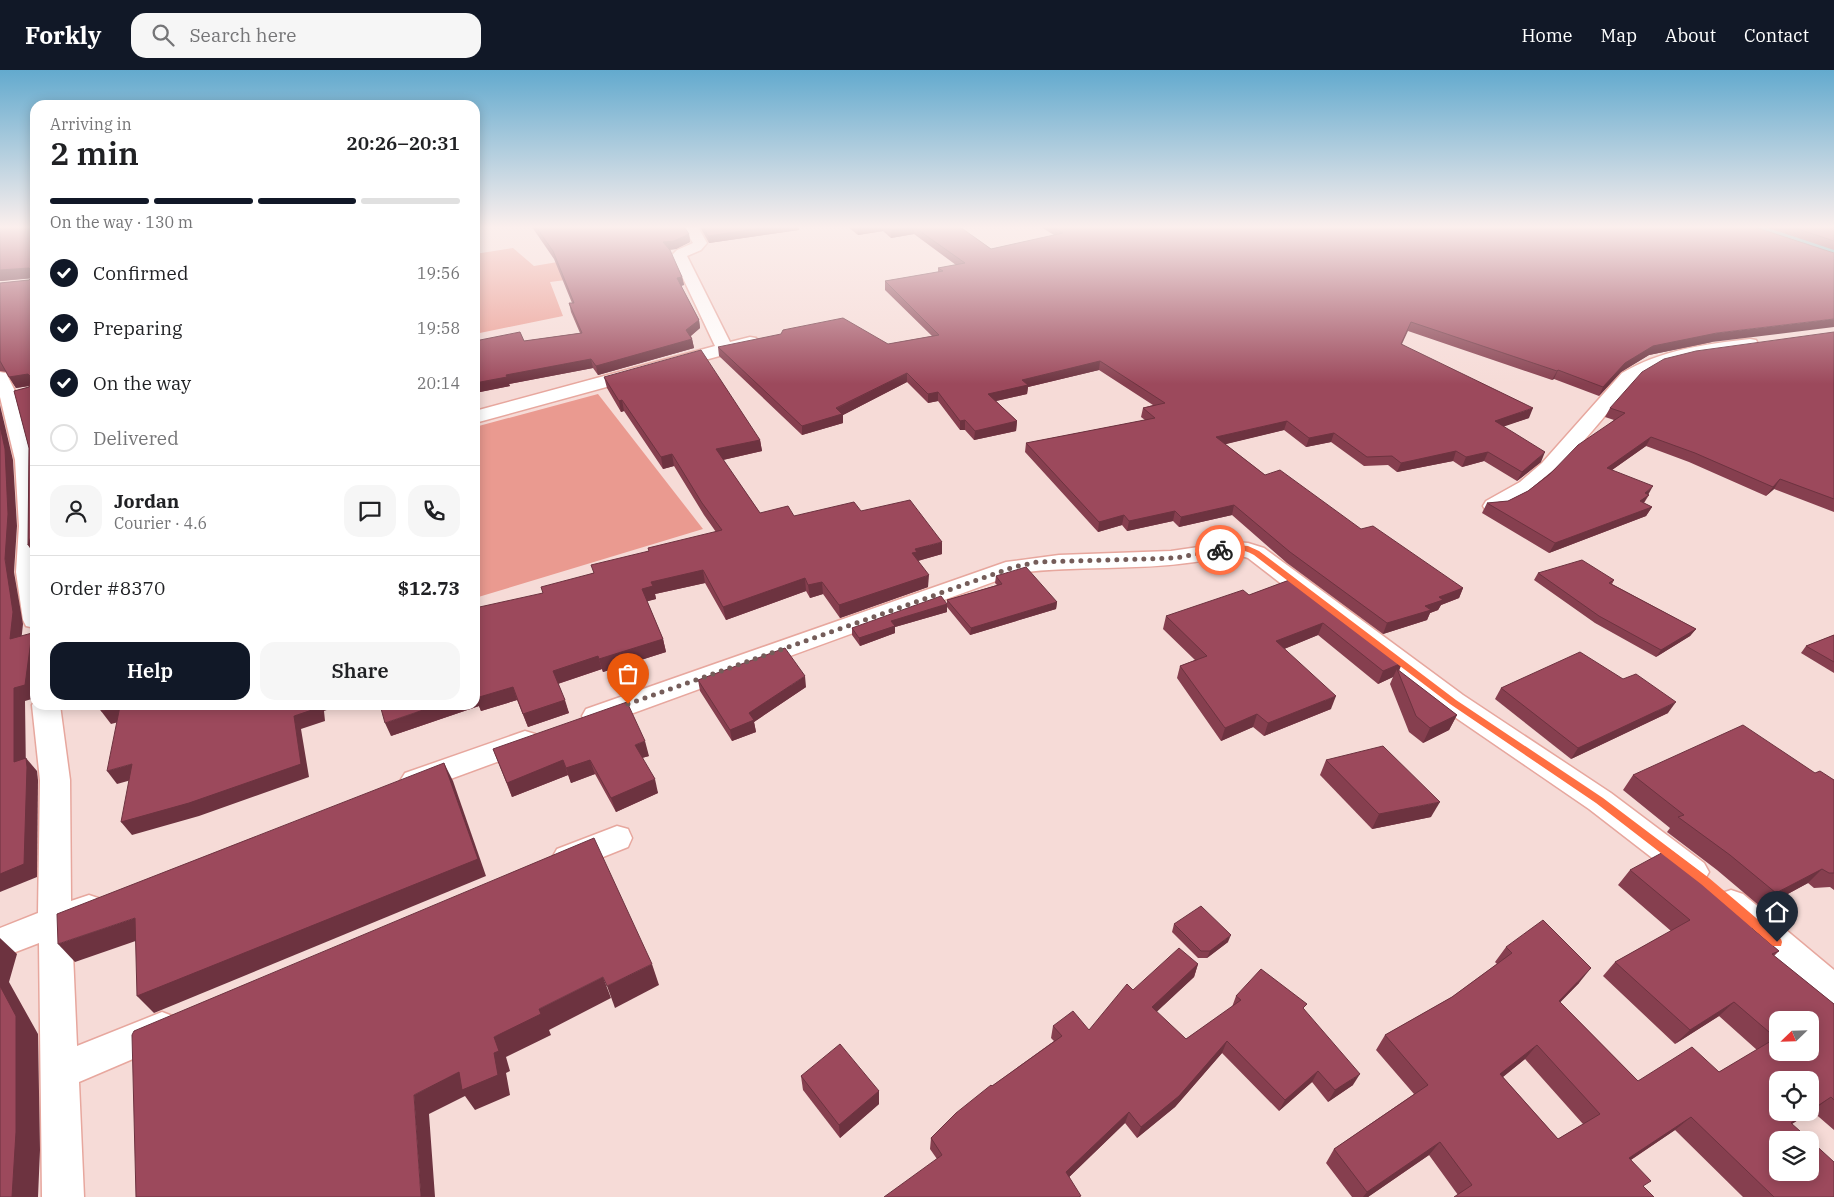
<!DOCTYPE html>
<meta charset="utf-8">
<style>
:root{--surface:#fff;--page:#f6f6f6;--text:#202124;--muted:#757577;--line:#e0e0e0;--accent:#111827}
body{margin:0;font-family:"IBM Plex Serif",serif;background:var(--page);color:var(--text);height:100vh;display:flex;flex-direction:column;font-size:19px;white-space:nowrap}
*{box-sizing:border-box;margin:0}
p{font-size:16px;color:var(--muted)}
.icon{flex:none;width:28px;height:28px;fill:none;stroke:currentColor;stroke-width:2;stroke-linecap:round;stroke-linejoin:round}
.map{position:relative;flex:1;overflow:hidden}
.side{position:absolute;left:30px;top:30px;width:450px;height:610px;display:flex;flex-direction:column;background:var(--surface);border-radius:15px;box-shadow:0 2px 12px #0003}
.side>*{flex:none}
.needle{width:32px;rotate:247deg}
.fabs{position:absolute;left:1769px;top:941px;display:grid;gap:10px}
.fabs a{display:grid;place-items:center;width:50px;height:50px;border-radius:10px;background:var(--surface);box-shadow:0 2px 12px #0003;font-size:25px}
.pin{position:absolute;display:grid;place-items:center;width:42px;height:42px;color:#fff;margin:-51px -21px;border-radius:50% 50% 50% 0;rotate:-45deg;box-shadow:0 0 5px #0007}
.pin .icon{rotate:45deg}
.courier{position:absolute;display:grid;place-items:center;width:50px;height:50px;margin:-25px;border:4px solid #ff7043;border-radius:50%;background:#fff;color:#222;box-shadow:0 1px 6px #0007}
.headline em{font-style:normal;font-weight:600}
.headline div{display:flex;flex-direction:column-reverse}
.headline{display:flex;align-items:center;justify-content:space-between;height:85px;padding:0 20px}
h1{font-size:32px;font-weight:600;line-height:38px}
.bar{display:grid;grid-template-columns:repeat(4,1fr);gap:8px 5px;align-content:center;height:60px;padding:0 20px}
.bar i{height:6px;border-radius:4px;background:var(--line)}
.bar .selected{background:var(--accent)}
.bar p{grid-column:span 4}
.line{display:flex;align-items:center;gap:12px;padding:0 20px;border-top:1px solid var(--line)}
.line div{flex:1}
.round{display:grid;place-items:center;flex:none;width:52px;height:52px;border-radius:15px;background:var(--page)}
ol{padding:0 20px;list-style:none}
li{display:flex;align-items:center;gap:15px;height:55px}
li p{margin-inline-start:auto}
li .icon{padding:5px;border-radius:50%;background:var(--accent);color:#fff;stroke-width:4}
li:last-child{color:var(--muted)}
li i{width:28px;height:28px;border:2px solid var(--line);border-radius:50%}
.button{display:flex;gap:10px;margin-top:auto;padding:10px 20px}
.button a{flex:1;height:58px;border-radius:15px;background:var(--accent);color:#fff;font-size:20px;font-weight:600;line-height:58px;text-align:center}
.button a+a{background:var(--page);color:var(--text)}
header{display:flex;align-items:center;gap:30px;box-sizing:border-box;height:70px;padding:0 25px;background:var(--accent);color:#fff}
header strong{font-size:24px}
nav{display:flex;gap:28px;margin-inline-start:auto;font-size:18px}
.search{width:350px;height:45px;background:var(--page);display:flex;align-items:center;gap:12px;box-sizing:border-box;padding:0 18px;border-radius:15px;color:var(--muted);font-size:19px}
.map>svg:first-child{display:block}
</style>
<header>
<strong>Forkly</strong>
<div class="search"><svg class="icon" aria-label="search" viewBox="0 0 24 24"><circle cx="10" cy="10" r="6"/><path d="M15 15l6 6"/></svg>Search here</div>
<nav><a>Home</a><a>Map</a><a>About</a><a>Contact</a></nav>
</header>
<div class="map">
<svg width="1834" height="1127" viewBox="0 0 1834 1127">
<rect width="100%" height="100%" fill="#f6dbd7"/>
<!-- green -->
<g fill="#ea9a90">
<polygon points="513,178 534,196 593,186 612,204 550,212 563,246 475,264 475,184"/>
<polygon points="598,324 703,459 475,528 475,357"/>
</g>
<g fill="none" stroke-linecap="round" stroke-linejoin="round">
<!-- canal -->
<polygon fill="#3c9ca8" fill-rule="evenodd" points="1756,157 1779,157 1834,175 1834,186 1758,161"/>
<!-- street casing -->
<g stroke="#e7a79e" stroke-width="3">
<g id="street">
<polygon points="686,157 698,157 707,173 701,180 687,186 730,272 750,267 756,268 758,272 756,276 475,353 475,341 715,276 672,185 677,180 693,173 685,160"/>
<path d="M1750,269L1756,270L1758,274L1756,278L1677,291L1648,302L1634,311C1609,340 1526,450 1486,441L1483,436L1486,431L1520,412L1542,393L1622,303C1661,280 1705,274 1750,269Z"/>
<polygon points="0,302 6,303 18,327 35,390 35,558 26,556 23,550 16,502 19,456 15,390 0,327"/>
<path d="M1233,472L1248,473L1264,478L1463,625L1611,723L1704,793L1709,802L1704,811L1693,815L1682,811L1589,739L1443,639L1248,488C1231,481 1212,489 1195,492C1136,501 1077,495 1018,503L606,653L596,656L586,653L582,646L586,639L1006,492L1059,485L1171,481Z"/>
<polygon points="35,631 35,635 60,635 70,710 71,831 89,825 101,829 105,839 101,849 72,860 77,976 162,942 175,947 180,959 175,971 79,1012 84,1127 42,1127 39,873 0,888 0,858 38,843 40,710 32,635"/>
<polygon points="525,661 535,664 539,671 535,678 415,722 405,719 400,711 405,703"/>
<polygon points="617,756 628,759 632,768 628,777 568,801 557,797 552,788 557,779"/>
<polygon points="1731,820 1743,824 1834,900 1834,938 1822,934 1719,844 1715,834 1719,824"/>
</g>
</g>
<!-- street -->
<use href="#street" fill="#fff" fill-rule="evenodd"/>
</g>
<!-- wall -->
<g fill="#863f4f" fill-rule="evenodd">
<polygon points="0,157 35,157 35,485 28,475 29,378 14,321 29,317 29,316 16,318 6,302 0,301 0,213 29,210 31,208 0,211"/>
<polygon points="532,157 685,157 689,164 690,172 676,179 669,180 682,207 684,215 681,216 699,250 700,258 691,266 692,269 694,278 598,305 593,298 509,314 510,316 475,323 475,271 524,271 580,263 571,242 569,233 572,233 554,189"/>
<polygon points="700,157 799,157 799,160 709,173"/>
<polygon points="848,157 960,157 991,179 1054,165 1041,157 1754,157 1712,272 1649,285 1621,302 1599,326 1554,309 1552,310 1408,261 1402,274 1529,348 1503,356 1541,392 1517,411 1484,391 1462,397 1453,391 1397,402 1388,395 1364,396 1331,372 1306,377 1284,360 1225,374 1265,405 1463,518 1459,528 1441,535 1438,540 1430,543 1427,550 1383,564 1287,493 1232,445 1179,457 1173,451 1127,461 1122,455 1098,462 1025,382 1026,373 1145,350 1141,347 1143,338 1153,335 1099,300 1028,317 1027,324 996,331 1017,351 1016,361 974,370 965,360 960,360 938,331 928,333 907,312 843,345 843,353 802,365 719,286 718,277 888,274 932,266 885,220 885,211 938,202 938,198 956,195 914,164 891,168 883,161 858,165"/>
<polygon points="1765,157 1834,157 1834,180"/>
<polygon points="1834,262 1834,442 1774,419 1766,426 1689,392 1646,376 1612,400 1649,425 1644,433 1652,437 1646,446 1549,483 1482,443 1487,433 1508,431 1528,421 1614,350 1605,347 1610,338"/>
<polygon points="604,307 760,370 762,381 723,390 760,443 794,446 861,441 942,484 918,491 928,517 840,548 823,524 810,528 806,521 726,550 705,513 655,524 656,529 647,531 663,569 666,582 603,602 602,599 558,614 569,643 528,657 517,630 481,641 479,636 391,666 543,523 648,481 716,462 704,445 674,396 663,399 624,341 621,342 607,318"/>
<polygon points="1538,503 1614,510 1612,514 1696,559 1690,566 1656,587 1595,553 1534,510"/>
<polygon points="996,506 1057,532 1056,539 970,565 947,537 947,530 997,515 995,513"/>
<polygon points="1292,509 1402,593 1399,601 1457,645 1449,660 1423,673 1409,662 1390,614 1393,607 1378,614 1318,565 1284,579 1331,639 1264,666 1253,657 1221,671 1177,608 1180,596 1195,590 1163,559 1166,546 1249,525"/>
<polygon points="947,534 947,542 895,557 895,563 860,576 852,565 852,558"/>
<polygon points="1834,565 1834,603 1801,583 1806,576"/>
<polygon points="698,610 806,617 754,652 756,662 732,671 700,621"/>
<polygon points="1501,618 1668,643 1571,689 1495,629"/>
<polygon points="493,679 649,686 642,688 658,723 616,742 595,704 571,713 568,705 512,727"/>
<polygon points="1326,690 1431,747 1372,759 1320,705"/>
<polygon points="1815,703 1834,710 1834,820 1830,817 1814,818 1808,813 1762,838 1717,800 1667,762 1670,758 1623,720 1633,705"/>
<path d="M1630,800L1754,860L1779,881L1774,886L1834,934V1060L1812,1041L1792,1054L1834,1127H1743L1675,1060L1631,1090L1458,1125L1429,1085L1368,1127H1352L1326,1093L1334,1079L1414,1024L1376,980L1385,965L1452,927L1497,894L1495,892L1506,877L1579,913L1560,932L1638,1011L1719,1002L1757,980L1719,946L1675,974L1603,906L1615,892L1671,861L1618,815ZM1525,989L1583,1054L1558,1069L1503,1007Z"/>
<polygon points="1174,854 1228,872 1207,888 1198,888 1172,862"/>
<polygon points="1198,894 1194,907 1156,942 1186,969 1232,937 1236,926 1304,939 1353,1015 1328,1032 1312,1012 1279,1041 1222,983 1175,1037 1137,1068 1125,1053 1069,1107 937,1089 930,1079 931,1068 992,1016 1054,971 1051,968 1053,956 1089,960 1133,920"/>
<polygon points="801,1006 879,1021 879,1034 840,1068 803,1020"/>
</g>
<!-- shaded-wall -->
<g fill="#6d3340">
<polygon points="768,157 799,157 799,160 709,173 708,166"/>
<polygon points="865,157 883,157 883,161 858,165 858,158"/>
<polygon points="914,157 914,164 891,168 891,160"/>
<polygon points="689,164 690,172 676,179 665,180 663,172"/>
<polygon points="29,198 35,208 0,211 0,200"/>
<polygon points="682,207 684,215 679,216 677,208"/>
<polygon points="1834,249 1834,257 1712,272 1649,285 1621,302 1599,326 1603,317 1625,293 1653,276 1717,263"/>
<polygon points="699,250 700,258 688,268 686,260"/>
<polygon points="692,269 694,278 598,305 596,296"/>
<polygon points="591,289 593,298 509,314 510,316 475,323 475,313 506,305"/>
<polygon points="1100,291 1099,300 1028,317 1027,324 987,333 988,324 1022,310"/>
<polygon points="1558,300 1554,309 1552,310 1557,301"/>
<polygon points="907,303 907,312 843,345 843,353 802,365 802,356"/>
<polygon points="28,304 35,315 16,318 9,307"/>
<polygon points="938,322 938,331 928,333 928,324"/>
<polygon points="622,330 624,341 621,342 619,331"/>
<polygon points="0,335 13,390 17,456 14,502 23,554 20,582 10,569 5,489 0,356"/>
<polygon points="1533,338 1529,348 1491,361 1495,351"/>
<polygon points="965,350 965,360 960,360 960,351"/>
<polygon points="1017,351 1016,361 974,370 975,361"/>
<polygon points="1287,351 1284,360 1214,377 1216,367"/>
<polygon points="1334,363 1331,372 1306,377 1309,368"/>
<polygon points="1651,367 1646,376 1602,407 1607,398"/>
<polygon points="760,370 762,381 718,391 716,379"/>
<polygon points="1456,381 1453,391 1397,402 1401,393"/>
<polygon points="1488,382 1484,391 1462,397 1466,387"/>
<polygon points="1545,382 1541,392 1517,411 1522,402"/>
<polygon points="672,384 674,396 663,399 661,387"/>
<polygon points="1780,409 1774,419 1766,426 1773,417"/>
<polygon points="1653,416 1643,434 1635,441 1645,423"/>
<polygon points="1234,435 1232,445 1179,457 1181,447"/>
<polygon points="1652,437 1646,446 1549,483 1555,473"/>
<polygon points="1175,441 1173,451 1127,461 1129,451"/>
<polygon points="1124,445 1122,455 1098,462 1099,452"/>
<polygon points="35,455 35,485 28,475"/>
<polygon points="942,472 942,484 917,491 912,483 915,479"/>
<polygon points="703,500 705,513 655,524 656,529 645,532 642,519 651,512"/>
<polygon points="929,505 928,517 840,548 839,535"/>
<polygon points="805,508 806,521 726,550 723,537"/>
<polygon points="822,512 823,524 810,528 808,515"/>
<polygon points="1463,518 1459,528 1441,535 1438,540 1430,543 1427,550 1383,564 1387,553 1425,536 1439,527"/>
<polygon points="1057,532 1056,539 970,565 971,558"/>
<polygon points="947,534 947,542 895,557 895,563 860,576 859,568 891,551"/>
<polygon points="1323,553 1318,565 1272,584 1276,571"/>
<polygon points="1696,559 1690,566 1656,587 1661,580"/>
<polygon points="32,563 35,566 35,628 25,631 26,705 14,692 14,618"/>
<polygon points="663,569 666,582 603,602 599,589"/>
<polygon points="598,586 602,599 557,614 553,601"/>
<polygon points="1402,593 1398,602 1397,599 1393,607 1378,614 1383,601"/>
<polygon points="805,606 806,617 754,652 756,662 732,671 730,660 749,643"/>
<polygon points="513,617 517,630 481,641 479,636 391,666 385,653 438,635 475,635 475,624"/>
<polygon points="1336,626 1331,639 1264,666 1268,653"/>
<polygon points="565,630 569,643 528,657 523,644"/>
<polygon points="1676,632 1668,643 1571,689 1578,678"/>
<polygon points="318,635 340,635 324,641 325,651 301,659 309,707 199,746 132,765 121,752 294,646"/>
<polygon points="120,636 130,649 111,654 101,641"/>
<polygon points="1257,644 1253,657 1221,671 1225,658"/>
<polygon points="1457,645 1449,660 1423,673 1430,658"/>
<polygon points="645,671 649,686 638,689 635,675"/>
<polygon points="26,688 37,701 38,710 37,807 0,822 0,804"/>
<polygon points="563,690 568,705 512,727 507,713"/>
<polygon points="590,690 595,704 571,713 566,698"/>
<polygon points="444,693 453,711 486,806 154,943 137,926"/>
<polygon points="132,694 142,707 117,714 107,701"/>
<polygon points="655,709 658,723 616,742 611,728"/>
<polygon points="1440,732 1431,747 1372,759 1379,744"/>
<polygon points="1822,799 1808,813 1762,838 1776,823"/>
<polygon points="135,848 150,866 75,892 58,874"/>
<polygon points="1231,865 1228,872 1207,888 1210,881"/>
<polygon points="0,868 17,884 9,912 38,964 40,1080 38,1127 12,1127 0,916"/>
<polygon points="652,894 659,915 615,938 607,916"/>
<polygon points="1198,894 1194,907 1148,950 1152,937"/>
<polygon points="1591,898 1579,913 1547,946 1559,931"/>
<polygon points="603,907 611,928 549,960 551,965 506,987 510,1001 506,1003 510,1025 475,1040 465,1026 429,1044 435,1127 421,1127 414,1025 494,983 494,967 539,939"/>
<polygon points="1734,932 1719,946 1675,974 1690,960"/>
<polygon points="1227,971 1222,983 1175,1037 1137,1068 1141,1057"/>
<polygon points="1537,975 1525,989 1489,1018 1500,1004"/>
<polygon points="1318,1001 1312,1012 1279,1041 1285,1030"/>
<polygon points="1360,1004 1353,1015 1328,1032 1335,1020"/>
<polygon points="879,1021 879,1034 840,1068 839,1055"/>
<polygon points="1831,1027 1812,1041 1773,1066 1791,1053 1807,1042 1810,1042 1810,1041"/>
<polygon points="1129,1042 1125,1053 1063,1113 1066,1102"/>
<polygon points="1691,1047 1675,1060 1614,1101 1629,1088"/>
<polygon points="1440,1072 1429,1085 1368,1127 1363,1127 1367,1122"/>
</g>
<!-- building -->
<g fill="#9c495c" stroke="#6d3340" fill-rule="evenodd">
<polygon points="0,157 35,157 35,455 28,475 29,378 14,321 29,317 30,306 28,304 9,307 0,291 0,213 29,210 31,208 31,200 29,198 0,200"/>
<polygon points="536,157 684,157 689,164 674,171 663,172 670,180 682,207 677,208 699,250 686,260 692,269 596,296 591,289 506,305 507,307 475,313 475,271 520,262 524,271 582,263 569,233 574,233 553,181"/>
<polygon points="703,157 768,157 708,166"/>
<polygon points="886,157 960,157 991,179 1063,163 1053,157 1754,157 1834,183 1834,249 1717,263 1653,276 1625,293 1603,317 1558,300 1557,301 1411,252 1401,274 1533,338 1495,351 1545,382 1522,402 1488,382 1466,387 1456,381 1401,393 1392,386 1367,387 1334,363 1309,368 1287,351 1216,367 1265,405 1280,400 1361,459 1373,456 1463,518 1439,527 1443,530 1425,536 1431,540 1387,553 1290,482 1234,435 1181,447 1175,441 1129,451 1124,445 1099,452 1026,373 1155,348 1143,338 1165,333 1100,291 1022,310 1028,315 988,324 1017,351 975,361 965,350 960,351 938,322 928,324 907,303 836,338 842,344 802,356 718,277 781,264 783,260 843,248 888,274 939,265 885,211 943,201 938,198 965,193 914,157 891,160"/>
<polygon points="1792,157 1834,157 1834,171"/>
<polygon points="1834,262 1834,429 1780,409 1773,417 1695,383 1651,367 1607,398 1653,416 1645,423 1649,425 1640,431 1652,437 1555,473 1487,433 1508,431 1528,421 1550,404 1578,375 1625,343 1610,338 1642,302 1664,289 1696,281"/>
<polygon points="701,280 760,370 716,379 760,443 788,436 794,446 854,432 861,441 910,430 942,472 915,479 917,482 912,483 929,505 839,535 822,512 808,515 805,508 723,537 703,500 651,512 653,516 642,519 663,569 599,589 598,586 553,601 565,630 523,644 513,617 476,628 475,538 543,523 541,517 594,503 591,495 649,481 648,478 722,460 702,433 672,384 661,387 622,330 619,331 604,307"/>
<polygon points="0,356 5,379 8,444 5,489 13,542 10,569 32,563 25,615 14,618 14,692 26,688 27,697 24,794 0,804"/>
<polygon points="1582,490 1614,510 1609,513 1696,559 1661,580 1599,546 1538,503"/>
<polygon points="1026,497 1057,532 971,558 947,530 1002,514 996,506"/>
<polygon points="1292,509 1402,593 1383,601 1323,553 1276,571 1336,626 1268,653 1257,644 1225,658 1180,596 1207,586 1166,546 1243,520 1249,525"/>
<polygon points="941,526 947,534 891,551 895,556 859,568 852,558"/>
<polygon points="1834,565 1834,592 1806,576"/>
<polygon points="785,578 805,606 749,643 754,650 730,660 698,610"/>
<polygon points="1580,582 1623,609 1636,604 1676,632 1578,678 1501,618"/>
<polygon points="1397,599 1457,645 1430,658 1416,646"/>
<polygon points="627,632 645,671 635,675 655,709 611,728 590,690 566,698 563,690 507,713 493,679"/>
<polygon points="101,635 318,635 318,638 294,646 301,694 189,733 121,752 132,694 107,701 120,636 101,641"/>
<polygon points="380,635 438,635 385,653"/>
<polygon points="1743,655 1815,703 1820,701 1834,710 1834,803 1829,803 1822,799 1776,823 1730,785 1678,747 1684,745 1633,705"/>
<polygon points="1383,676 1440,732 1379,744 1326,690"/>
<polygon points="444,693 478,789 137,926 135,848 58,874 57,844"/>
<polygon points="594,768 652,894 607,916 603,907 539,939 541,944 494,967 499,981 494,983 498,1005 462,1020 459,1002 414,1025 421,1127 136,1127 132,965 134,961"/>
<path d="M1669,779L1706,807L1760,854L1752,858L1779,881L1772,884L1834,934V1030L1831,1027L1810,1041V1010H1778V1042H1807L1791,1053L1810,1070H1778V1102H1810V1070L1834,1092V1127H1774L1691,1047L1629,1088L1651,1111L1643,1116L1654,1127H1454L1472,1115L1440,1072L1367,1122L1334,1079L1428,1015L1385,965L1452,927L1512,883L1506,877L1543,850L1591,898L1559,931L1638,1011L1692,977L1719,1002L1776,968L1734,932L1690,960L1615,892L1690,850L1630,800ZM1778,950H1810V982H1778ZM1537,975L1600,1044L1558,1069L1500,1004Z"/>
<polygon points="1201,836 1231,865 1210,881 1201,881 1174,854"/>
<polygon points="1179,878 1198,894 1152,937 1186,969 1241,930 1236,926 1261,899 1307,934 1303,938 1360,1004 1335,1020 1318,1001 1285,1030 1227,971 1179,1026 1141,1057 1129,1042 1066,1102 1081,1126 1078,1127 884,1127 942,1085 931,1068 956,1043 991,1015 992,1016 1062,966 1053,956 1073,941 1089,960 1127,914 1133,920"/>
<polygon points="0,916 16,946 16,1062 12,1127 0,1127"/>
<polygon points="840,974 879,1021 839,1055 801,1006"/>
</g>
<!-- sky -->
<linearGradient id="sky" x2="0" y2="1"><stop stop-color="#63aace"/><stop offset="0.5" stop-color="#fbefed"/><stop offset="1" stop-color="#fbefed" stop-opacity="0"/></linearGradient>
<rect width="1834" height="314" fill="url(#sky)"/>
<!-- route -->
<path fill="#ff7043" d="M1235,475L1248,476L1259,481L1456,630L1603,728L1709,808L1781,869L1782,872L1781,876H1773L1701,814L1596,733L1450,634L1254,485C1241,478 1233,479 1220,483L1216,480Z"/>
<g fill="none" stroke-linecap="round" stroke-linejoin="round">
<!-- done -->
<polyline stroke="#755d5a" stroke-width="5" stroke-dasharray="0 9" points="628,634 1014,497 1037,492 1175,488 1220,480"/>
</g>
</svg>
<div class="fabs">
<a><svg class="needle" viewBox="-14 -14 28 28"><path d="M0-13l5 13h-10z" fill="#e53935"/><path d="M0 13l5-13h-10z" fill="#757577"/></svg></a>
<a><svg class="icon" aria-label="locate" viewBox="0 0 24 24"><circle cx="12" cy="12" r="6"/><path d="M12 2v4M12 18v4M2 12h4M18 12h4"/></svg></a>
<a><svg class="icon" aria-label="layers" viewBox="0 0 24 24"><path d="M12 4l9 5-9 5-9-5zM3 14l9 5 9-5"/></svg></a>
</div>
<div class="pin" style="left:628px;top:634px;background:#ea580c"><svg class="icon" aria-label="bag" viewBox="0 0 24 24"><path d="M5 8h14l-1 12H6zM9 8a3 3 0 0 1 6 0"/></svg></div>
<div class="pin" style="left:1777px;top:872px;background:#1f2937"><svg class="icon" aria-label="home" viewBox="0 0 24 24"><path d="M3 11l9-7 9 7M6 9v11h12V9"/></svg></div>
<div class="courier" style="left:1220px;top:480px"><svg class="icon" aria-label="bike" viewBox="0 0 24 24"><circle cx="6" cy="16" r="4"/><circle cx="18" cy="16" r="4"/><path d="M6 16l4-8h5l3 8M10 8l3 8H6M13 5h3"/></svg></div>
<section class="side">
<div class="headline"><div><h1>2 min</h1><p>Arriving in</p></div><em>20:26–20:31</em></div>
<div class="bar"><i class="selected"></i><i class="selected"></i><i class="selected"></i><i></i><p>On the way · 130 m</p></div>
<ol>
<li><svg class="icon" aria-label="check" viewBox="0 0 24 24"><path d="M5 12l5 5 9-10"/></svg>Confirmed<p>19:56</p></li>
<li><svg class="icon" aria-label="check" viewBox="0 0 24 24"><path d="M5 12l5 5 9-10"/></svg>Preparing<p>19:58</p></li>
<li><svg class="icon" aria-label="check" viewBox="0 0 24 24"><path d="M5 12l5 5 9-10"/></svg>On the way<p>20:14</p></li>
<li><i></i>Delivered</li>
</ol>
<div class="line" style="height:90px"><a class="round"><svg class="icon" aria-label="person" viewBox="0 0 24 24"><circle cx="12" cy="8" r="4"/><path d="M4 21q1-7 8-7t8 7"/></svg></a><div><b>Jordan</b><p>Courier · 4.6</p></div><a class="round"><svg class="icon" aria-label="chat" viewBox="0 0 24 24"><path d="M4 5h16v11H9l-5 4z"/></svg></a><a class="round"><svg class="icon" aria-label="phone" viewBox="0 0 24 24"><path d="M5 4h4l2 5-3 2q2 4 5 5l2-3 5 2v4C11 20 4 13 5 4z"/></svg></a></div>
<div class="line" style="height:65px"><div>Order #8370</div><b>$12.73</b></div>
<div class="button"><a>Help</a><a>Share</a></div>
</section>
</div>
